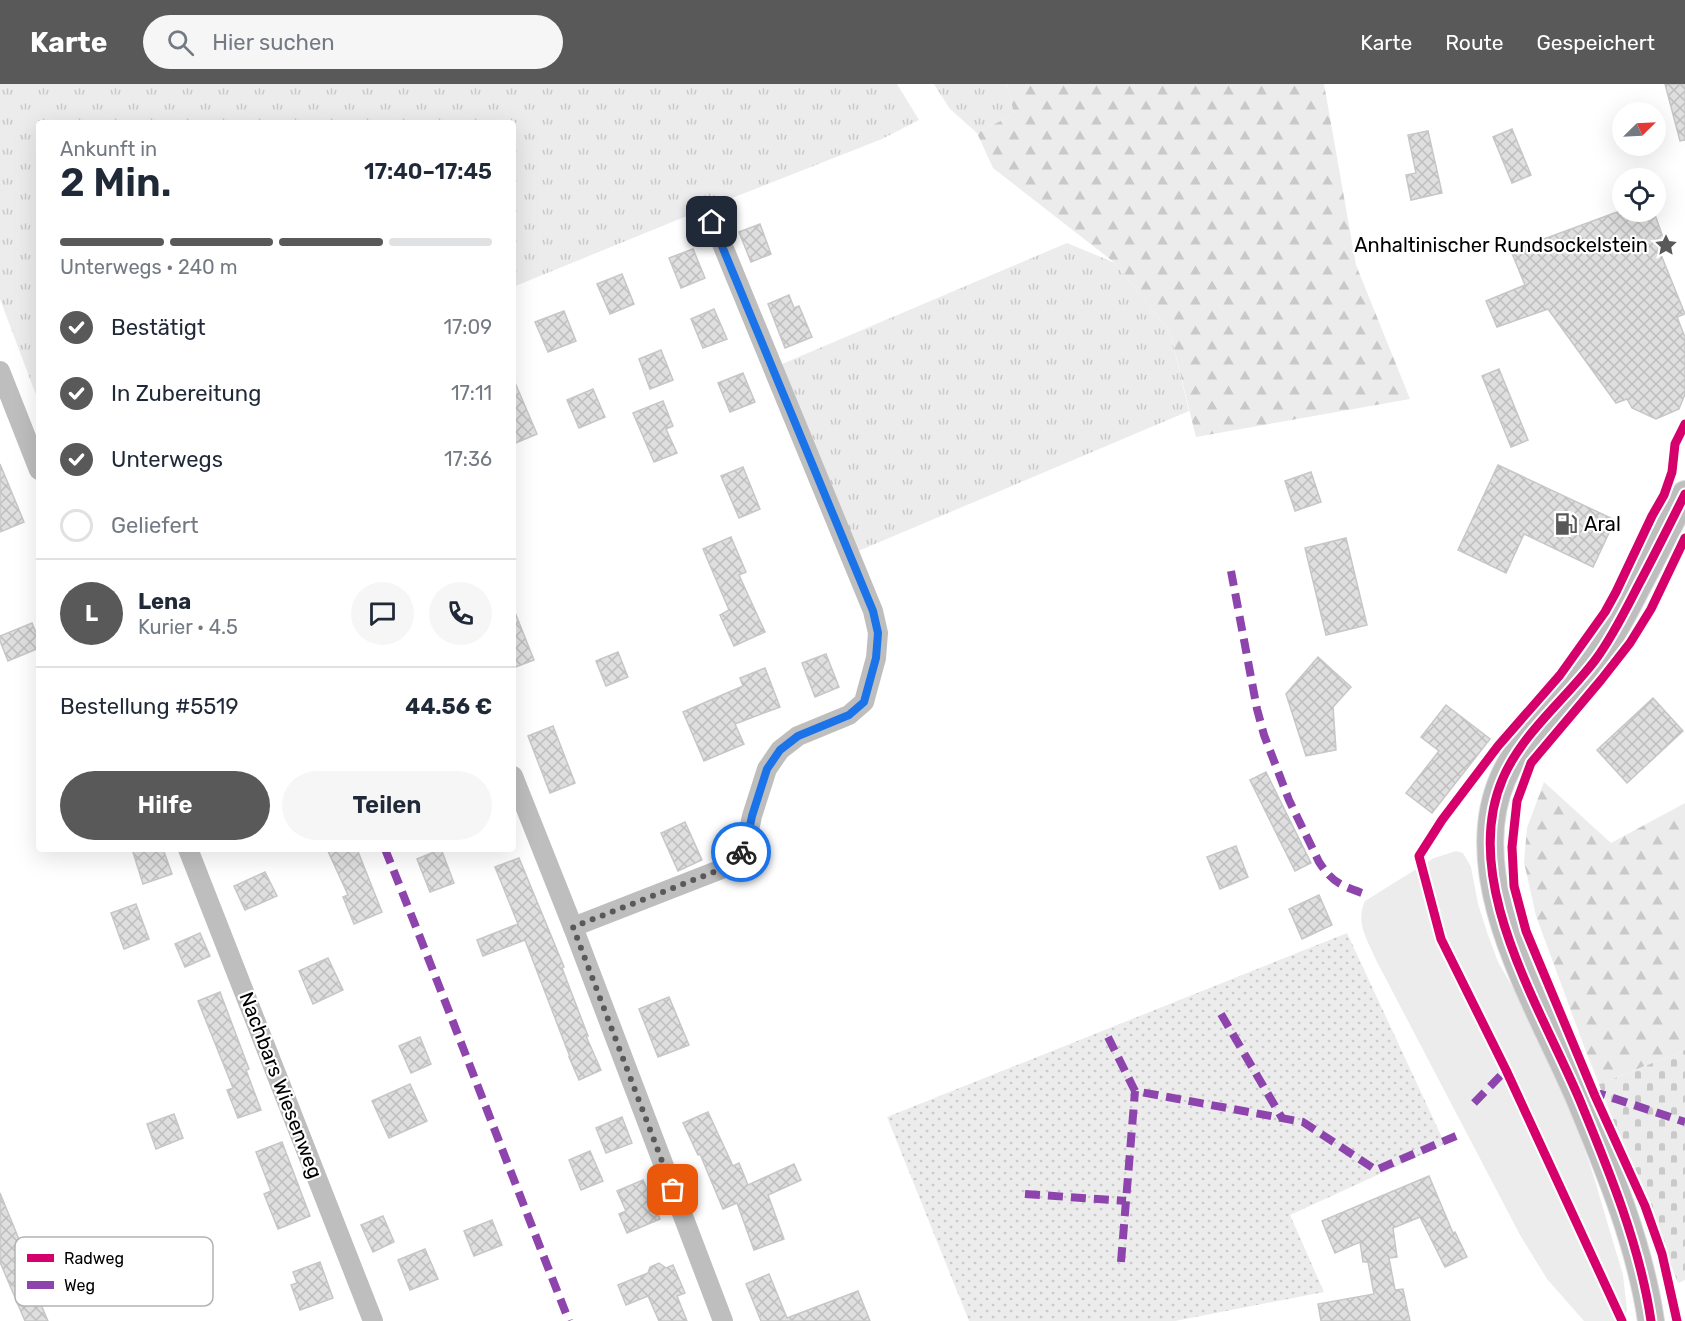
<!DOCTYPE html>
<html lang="de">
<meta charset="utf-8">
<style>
:root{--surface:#fff;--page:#f6f6f7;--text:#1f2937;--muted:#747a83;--line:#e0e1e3;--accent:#595959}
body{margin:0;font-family:Rubik,sans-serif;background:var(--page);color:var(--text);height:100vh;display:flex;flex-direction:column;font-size:22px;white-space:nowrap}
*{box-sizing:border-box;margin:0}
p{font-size:20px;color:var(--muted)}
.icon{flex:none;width:33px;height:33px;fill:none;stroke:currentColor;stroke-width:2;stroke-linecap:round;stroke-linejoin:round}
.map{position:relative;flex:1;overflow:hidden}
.details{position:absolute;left:36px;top:36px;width:480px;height:732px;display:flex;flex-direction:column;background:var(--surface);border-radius:6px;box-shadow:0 6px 24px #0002}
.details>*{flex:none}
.needle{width:39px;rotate:66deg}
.buttons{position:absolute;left:1612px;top:18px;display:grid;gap:12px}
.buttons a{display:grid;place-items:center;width:54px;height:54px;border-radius:50%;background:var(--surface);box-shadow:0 6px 24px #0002;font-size:30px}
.pin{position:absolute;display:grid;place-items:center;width:51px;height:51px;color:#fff;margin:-26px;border-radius:12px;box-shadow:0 3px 9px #0006}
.courier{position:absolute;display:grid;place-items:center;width:60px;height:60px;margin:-30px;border:4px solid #1a73e8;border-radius:50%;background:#fff;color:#222;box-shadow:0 2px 8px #0007}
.overview em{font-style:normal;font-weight:600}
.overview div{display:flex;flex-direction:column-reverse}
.overview{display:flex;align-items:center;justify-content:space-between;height:102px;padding:0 24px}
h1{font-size:39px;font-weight:600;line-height:45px}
.bar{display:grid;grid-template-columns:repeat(4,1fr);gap:9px 6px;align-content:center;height:72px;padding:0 24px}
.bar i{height:8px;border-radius:4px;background:var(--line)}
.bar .current{background:var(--accent)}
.bar p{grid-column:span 4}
.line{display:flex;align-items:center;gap:15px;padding:0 24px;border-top:2px solid var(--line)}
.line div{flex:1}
.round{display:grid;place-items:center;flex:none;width:63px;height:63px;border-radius:32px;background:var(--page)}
ol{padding:0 24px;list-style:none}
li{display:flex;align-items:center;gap:18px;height:66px}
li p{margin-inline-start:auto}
li .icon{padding:6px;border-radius:50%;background:var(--accent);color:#fff;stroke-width:4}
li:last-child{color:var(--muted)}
li i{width:33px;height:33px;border:3px solid var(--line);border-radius:50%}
.primary-button{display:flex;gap:12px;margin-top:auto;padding:12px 24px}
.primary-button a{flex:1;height:69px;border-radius:36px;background:var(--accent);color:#fff;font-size:24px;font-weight:600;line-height:69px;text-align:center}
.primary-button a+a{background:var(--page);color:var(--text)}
header{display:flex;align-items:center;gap:36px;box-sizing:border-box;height:84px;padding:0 30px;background:var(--accent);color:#fff}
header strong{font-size:28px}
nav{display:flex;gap:33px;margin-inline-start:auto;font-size:21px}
.search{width:420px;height:54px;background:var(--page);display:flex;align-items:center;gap:15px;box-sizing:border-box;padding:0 21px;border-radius:33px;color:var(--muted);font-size:22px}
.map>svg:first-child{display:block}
</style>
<header>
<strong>Karte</strong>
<div class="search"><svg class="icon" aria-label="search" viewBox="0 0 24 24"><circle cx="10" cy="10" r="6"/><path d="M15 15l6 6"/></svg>Hier suchen</div>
<nav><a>Karte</a><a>Route</a><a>Gespeichert</a></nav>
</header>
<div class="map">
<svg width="1685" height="1237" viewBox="0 0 1685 1237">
<defs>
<pattern id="grass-tufts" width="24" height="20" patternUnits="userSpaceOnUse" patternTransform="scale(1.5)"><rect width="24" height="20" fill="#ececec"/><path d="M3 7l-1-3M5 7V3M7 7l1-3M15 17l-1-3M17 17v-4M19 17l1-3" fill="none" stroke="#c9c9c9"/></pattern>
<pattern id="forest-firs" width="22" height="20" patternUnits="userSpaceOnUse" patternTransform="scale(1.5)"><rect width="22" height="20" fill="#ececec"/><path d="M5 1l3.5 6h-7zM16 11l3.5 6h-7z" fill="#c9c9c9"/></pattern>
<pattern id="cemetery-stones" width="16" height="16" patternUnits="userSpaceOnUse" patternTransform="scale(1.5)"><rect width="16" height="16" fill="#ececec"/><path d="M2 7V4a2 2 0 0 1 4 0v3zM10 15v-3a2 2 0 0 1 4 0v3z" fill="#c9c9c9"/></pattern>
<pattern id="garden-dots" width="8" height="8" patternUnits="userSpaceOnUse" patternTransform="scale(1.5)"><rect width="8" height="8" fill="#ececec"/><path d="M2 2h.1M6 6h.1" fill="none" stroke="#c9c9c9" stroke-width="1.8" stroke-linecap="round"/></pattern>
<pattern id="building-cross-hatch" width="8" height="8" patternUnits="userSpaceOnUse" patternTransform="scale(1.5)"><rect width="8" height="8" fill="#dfdfdf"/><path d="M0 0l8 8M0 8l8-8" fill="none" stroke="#bebebe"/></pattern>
</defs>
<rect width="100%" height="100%" fill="#fff"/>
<!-- grass -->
<g fill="url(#grass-tufts)">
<polygon points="0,0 897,0 919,36 882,55 699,127 513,203 513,39 39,39 39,319 0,215"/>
<polygon points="934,0 1007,0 1014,30 977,49 950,25"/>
<polygon points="1067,159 1115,179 1170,248 1189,327 856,468 782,280"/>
</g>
<!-- forest -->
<g fill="url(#forest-firs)">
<polygon points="1007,0 1324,0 1356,181 1410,315 1196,353 1170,248 1115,179 993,84 977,49 1014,30"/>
<polygon points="1544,698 1611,759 1685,719 1685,966 1600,1000 1588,973 1536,832 1524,778 1527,744"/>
</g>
<!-- cemetery -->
<polygon fill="url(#cemetery-stones)" points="1685,966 1685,1196 1678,1199 1588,973 1600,1000"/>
<!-- park -->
<path fill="#ececec" d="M1456,767L1463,769L1471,783L1478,820L1488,851L1498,878L1523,921L1572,1028L1592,1087L1623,1191L1627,1226L1623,1237H1584L1547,1195L1520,1151L1376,876C1367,855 1355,839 1365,817L1434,774Z"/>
<!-- garden -->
<polygon fill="url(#garden-dots)" points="1347,849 1445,1060 1290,1131 1324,1208 1175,1237 969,1237 887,1033"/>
<!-- building -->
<g fill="url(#building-cross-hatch)" stroke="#c7c7c7" stroke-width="1.5">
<polygon points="1665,0 1685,0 1685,56 1680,57"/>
<polygon points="1512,45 1531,91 1512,99 1493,53"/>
<polygon points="1428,47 1442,109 1411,116 1406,91 1416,89 1408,51"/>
<polygon points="1617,128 1654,128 1665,159 1657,161 1685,230 1677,233 1685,253 1685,310 1679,325 1656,335 1632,324 1627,315 1616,319 1548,225 1497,243 1486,217 1525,201 1511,167"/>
<polygon points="760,140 771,170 751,178 739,148"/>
<polygon points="693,165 705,194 681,204 669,174"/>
<polygon points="622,190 634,220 610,230 597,200"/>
<polygon points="789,211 794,224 799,222 812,253 785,264 768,220"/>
<polygon points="714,225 727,255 703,264 691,235"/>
<polygon points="564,227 576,257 548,268 535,238"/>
<polygon points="661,266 673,296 650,305 639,275"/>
<polygon points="1499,285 1528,356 1511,363 1482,292"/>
<polygon points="743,289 755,318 730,328 718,299"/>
<polygon points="513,294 537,350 513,360"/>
<polygon points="593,305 605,333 579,344 567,316"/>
<polygon points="663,317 673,342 666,345 677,369 654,378 633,329"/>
<polygon points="0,380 24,438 0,448"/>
<polygon points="1498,381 1615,436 1593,483 1524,450 1506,489 1458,466"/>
<polygon points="743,383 760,425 739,434 721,392"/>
<polygon points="1311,388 1321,418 1295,427 1285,397"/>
<polygon points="731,453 746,488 739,491 765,548 734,562 720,531 729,526 703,465"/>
<polygon points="1346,454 1367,541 1326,551 1305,464"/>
<polygon points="513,526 514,526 534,576 513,584"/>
<polygon points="32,539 39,556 39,564 8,577 0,557 0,552"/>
<polygon points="618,568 628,593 606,602 596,577"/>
<polygon points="826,570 839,603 815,613 802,579"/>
<polygon points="1318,573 1351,603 1333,623 1336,666 1306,672 1286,610"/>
<polygon points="765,584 780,623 735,640 744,660 704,677 683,628 743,602 740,594"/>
<polygon points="1653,614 1683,647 1627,699 1597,666"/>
<polygon points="1446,621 1490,655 1432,729 1406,709 1439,667 1421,653"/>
<polygon points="553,642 575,699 550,709 528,652"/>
<polygon points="1266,688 1311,779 1295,787 1250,696"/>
<polygon points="685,738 702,776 678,787 661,749"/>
<polygon points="1236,762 1248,793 1220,805 1207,773"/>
<polygon points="132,765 163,765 172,790 143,800"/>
<polygon points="327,765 357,765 382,828 354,840 343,813 348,811"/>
<polygon points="441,765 454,799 430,808 417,775"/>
<polygon points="519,774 564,883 562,884 588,952 586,952 601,986 579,996 569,973 570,973 525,856 483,872 477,856 518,840 495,783"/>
<polygon points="265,788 277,812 245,826 234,802"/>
<polygon points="1319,811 1332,841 1302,855 1289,825"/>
<polygon points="136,820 149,855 124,865 111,829"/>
<polygon points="200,849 210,872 185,883 175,860"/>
<polygon points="328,874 343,906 313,920 299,887"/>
<polygon points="220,908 249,985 246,986 261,1026 238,1034 227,1006 233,1004 198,917"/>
<polygon points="669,913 689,961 658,973 639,925"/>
<polygon points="420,953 431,980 411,989 399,962"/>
<polygon points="410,1000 427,1037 389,1054 372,1017"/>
<polygon points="708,1028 733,1082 739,1079 748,1101 794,1080 801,1096 768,1111 784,1155 754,1166 737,1119 723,1125 700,1070 698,1071 683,1039"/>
<polygon points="174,1030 183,1054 156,1065 147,1040"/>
<polygon points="622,1033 632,1059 606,1069 596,1044"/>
<polygon points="282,1058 310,1132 278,1145 264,1110 271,1107 256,1068"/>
<polygon points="590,1067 603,1097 581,1106 569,1076"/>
<polygon points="1429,1092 1453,1149 1455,1148 1467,1173 1445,1183 1420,1133 1393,1144 1397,1173 1389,1174 1395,1206 1403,1205 1410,1237 1321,1237 1318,1220 1374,1210 1368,1178 1363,1178 1360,1158 1335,1169 1322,1137"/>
<polygon points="643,1096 660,1135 627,1149 619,1130 626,1127 617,1107"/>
<polygon points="0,1109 25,1170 20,1172 48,1237 25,1237 0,1178"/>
<polygon points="383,1132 394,1158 373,1168 361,1141"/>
<polygon points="492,1136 502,1161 474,1172 464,1147"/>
<polygon points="425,1165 438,1195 410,1206 398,1176"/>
<polygon points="320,1178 333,1214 300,1226 291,1201 297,1199 293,1188"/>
<polygon points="659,1179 666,1184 673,1181 685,1209 677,1212 687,1237 659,1237 648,1212 626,1221 618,1201 648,1189 650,1183"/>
<polygon points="769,1190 787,1234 858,1207 870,1237 761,1237 746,1200"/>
</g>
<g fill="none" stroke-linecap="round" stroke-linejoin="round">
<!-- major casing -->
<g stroke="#dbdbdb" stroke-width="28">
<path id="major" d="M1651,1237C1640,1162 1610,1089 1581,1019C1542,925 1458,797 1503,694C1523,648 1566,615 1596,575C1613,552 1626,525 1639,500C1655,470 1670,440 1685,410"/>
</g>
<!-- minor -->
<g stroke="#bebebe" stroke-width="20">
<polyline points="0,287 39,386"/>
<polyline points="513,692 573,843 723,1237"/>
<polyline points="188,765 373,1237"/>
<polyline points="573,843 732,781 746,761 752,732 767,685 780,666 798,652 849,631 864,618 876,574 878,549 873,527 713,138"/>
</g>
<!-- major -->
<use href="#major" stroke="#bebebe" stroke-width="26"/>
<!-- quiet -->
<g stroke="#8e44ad" stroke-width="8" stroke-dasharray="15 8" stroke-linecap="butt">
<path d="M1231,487L1257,625L1264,651L1289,716L1319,778C1332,798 1340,801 1362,809"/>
<path d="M385,765C448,922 507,1080 569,1237"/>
<polyline points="1221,930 1282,1034"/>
<polyline points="1108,953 1135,1007 1303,1038 1376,1086 1456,1052"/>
<polyline points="1591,1014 1601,1010 1685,1038"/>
<polyline points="1474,1019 1506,986"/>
<polyline points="1025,1110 1126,1117"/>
<polyline points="1121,1178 1135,1007"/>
</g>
<!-- cycleway casing -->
<g stroke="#fff" stroke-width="13">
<g id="cycleway">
<polyline points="1622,1237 1506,986 1441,855 1419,772 1442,736 1498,662 1560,591 1605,528 1616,508 1652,432 1664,411 1672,388 1675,360 1685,340"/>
<path d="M1651,1237C1640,1162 1610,1089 1581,1019C1542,925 1458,797 1503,694C1523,648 1566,615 1596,575C1613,552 1626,525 1639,500C1655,470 1670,440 1685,410"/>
<polyline points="1677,1237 1662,1170 1645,1122 1595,1012 1526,847 1514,802 1512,763 1517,717 1531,679 1601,596 1630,559 1651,525 1685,454"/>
</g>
</g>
<!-- cycleway -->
<use href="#cycleway" stroke="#d6006c" stroke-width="9"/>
</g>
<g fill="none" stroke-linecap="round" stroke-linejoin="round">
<!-- done -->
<polyline stroke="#595959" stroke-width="6" stroke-dasharray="0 10.8" points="673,1106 573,843 732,781 741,768"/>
<!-- route -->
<polyline stroke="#1a73e8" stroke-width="8" points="712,138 873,527 878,549 876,574 864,618 849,631 798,652 780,666 767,685 752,732 746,761 741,768"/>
</g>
<!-- icons -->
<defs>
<g id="sight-bare" transform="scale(1.8)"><path d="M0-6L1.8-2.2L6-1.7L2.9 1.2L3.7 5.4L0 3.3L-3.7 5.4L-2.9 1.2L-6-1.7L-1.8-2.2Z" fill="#595959" stroke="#fff" stroke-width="2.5" paint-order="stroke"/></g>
<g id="fuel-bare" transform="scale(1.8)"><path d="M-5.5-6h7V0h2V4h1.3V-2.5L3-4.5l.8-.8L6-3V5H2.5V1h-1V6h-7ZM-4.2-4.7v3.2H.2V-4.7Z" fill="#595959" stroke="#fff" stroke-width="2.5" paint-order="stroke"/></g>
</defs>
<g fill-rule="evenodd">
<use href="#sight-bare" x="1666" y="161"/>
<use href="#fuel-bare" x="1566" y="440"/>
</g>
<g text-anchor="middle" stroke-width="4.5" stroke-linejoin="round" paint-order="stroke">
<!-- poi labels -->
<g font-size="20" fill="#000" stroke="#fff" text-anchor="end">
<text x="1648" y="168">Anhaltinischer Rundsockelstein</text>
<text x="1584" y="447" text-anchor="start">Aral</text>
</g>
<!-- street labels -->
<g font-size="20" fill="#000" stroke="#fff">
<text transform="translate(281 1001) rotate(69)" y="7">Nachbars Wiesenweg</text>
</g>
</g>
<!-- legend -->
<rect x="15" y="1153" width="198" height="69" rx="9" fill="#fff" stroke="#b2b2b2" stroke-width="1.5"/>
<rect x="27" y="1170" width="27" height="8" fill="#d6006c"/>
<rect x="27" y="1197" width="27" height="8" fill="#8e44ad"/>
<g font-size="16" fill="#000">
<text x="64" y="1180">Radweg</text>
<text x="64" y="1207">Weg</text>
</g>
</svg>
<div class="buttons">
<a><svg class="needle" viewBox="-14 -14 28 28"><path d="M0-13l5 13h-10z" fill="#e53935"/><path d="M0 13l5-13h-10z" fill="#747a83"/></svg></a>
<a><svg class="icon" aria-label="locate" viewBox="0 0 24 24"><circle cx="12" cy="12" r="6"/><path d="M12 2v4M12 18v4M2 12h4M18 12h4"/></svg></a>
</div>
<div class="pin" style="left:673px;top:1106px;background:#ea580c"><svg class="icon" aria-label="bag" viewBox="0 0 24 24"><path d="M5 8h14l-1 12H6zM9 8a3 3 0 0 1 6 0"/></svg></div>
<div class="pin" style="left:712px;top:138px;background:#1f2937"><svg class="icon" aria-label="home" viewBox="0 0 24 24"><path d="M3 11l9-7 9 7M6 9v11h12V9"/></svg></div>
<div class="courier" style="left:741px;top:768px"><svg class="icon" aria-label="bike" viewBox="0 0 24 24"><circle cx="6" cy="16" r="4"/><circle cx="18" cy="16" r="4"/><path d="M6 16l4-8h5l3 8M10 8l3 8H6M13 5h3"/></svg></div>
<section class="details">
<div class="overview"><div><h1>2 Min.</h1><p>Ankunft in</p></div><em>17:40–17:45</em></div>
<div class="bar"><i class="current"></i><i class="current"></i><i class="current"></i><i></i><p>Unterwegs · 240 m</p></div>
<ol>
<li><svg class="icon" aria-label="check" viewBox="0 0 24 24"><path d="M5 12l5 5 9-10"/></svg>Bestätigt<p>17:09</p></li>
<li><svg class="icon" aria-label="check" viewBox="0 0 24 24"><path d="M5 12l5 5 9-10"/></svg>In Zubereitung<p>17:11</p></li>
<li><svg class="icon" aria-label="check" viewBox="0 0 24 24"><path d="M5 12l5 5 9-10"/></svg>Unterwegs<p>17:36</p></li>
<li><i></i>Geliefert</li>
</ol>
<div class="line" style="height:108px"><b class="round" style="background:var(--accent);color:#fff">L</b><div><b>Lena</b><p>Kurier · 4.5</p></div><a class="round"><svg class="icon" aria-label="chat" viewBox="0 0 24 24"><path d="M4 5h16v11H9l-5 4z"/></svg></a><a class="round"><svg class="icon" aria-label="phone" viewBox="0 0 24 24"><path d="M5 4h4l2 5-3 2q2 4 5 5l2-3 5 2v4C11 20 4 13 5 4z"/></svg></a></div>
<div class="line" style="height:78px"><div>Bestellung #5519</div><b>44.56 €</b></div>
<div class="primary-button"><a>Hilfe</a><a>Teilen</a></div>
</section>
</div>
